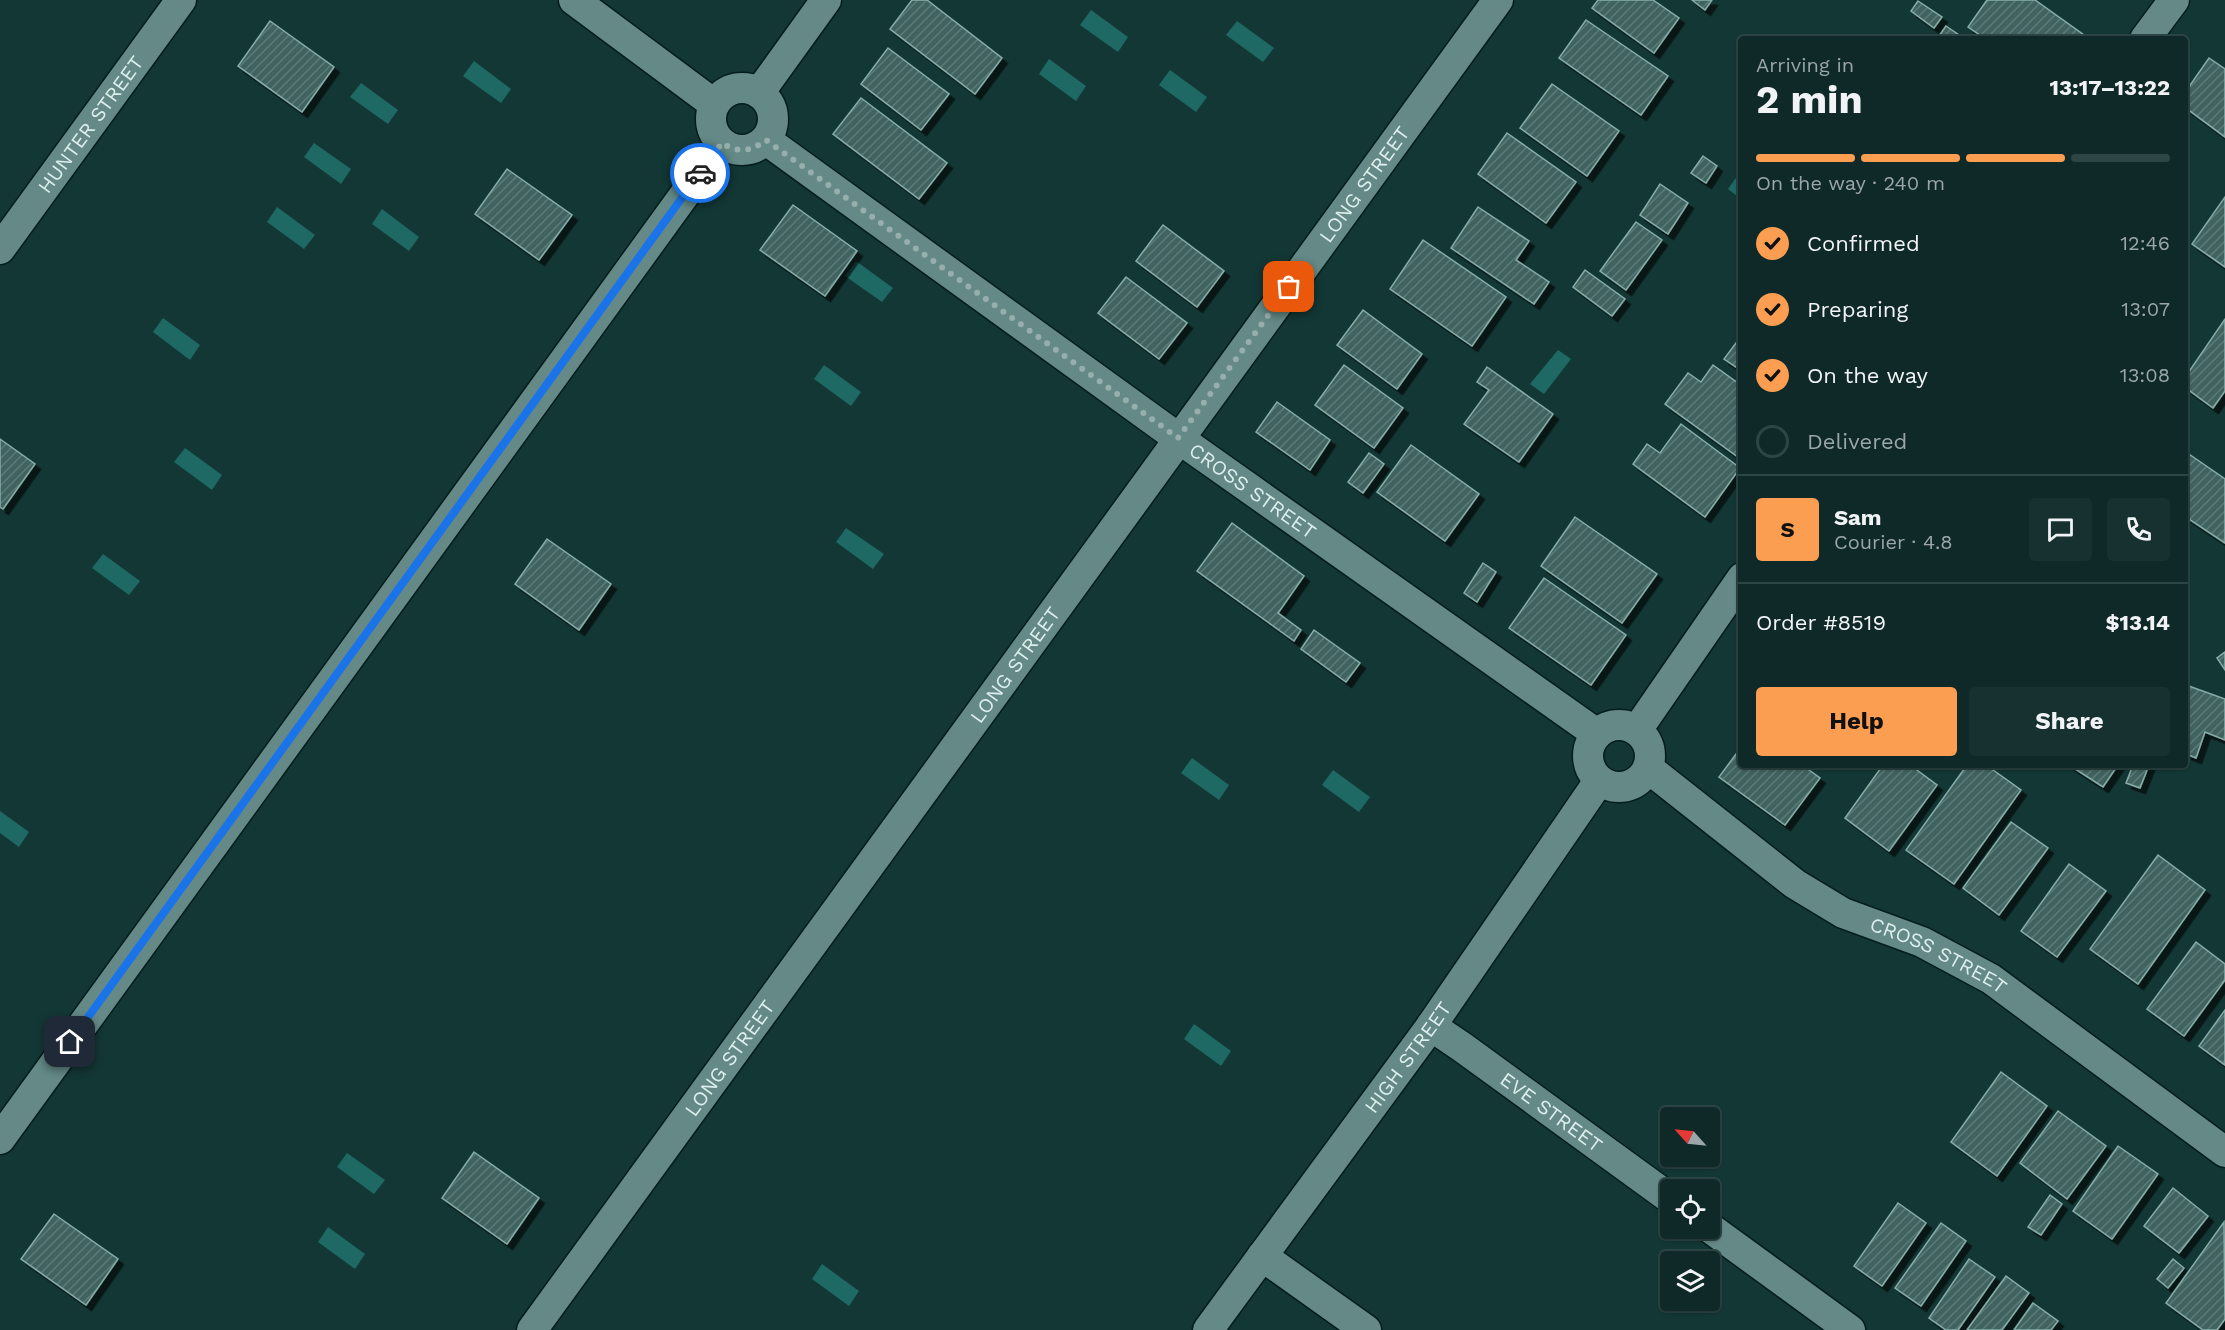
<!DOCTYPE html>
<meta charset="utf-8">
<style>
:root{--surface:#0e2928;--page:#173130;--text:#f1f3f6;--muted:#9ba6a8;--line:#2e4545;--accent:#fb9e51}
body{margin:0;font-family:"Work Sans",sans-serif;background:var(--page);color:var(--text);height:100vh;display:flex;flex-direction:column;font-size:22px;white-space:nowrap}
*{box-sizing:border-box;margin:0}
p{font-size:20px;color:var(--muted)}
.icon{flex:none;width:33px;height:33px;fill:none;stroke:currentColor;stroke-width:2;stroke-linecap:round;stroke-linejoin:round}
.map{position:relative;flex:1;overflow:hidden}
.drawer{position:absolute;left:1738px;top:36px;width:450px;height:732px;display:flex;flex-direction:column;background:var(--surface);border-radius:6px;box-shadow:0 2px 4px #0004,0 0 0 2px var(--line)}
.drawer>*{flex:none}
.needle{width:39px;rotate:297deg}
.buttons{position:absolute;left:1660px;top:1107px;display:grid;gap:12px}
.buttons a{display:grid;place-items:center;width:60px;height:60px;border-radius:6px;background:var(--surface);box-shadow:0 2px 4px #0004,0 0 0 2px var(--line);font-size:30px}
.pin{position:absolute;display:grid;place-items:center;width:51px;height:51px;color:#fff;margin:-26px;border-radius:12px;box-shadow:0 3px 9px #0006}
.courier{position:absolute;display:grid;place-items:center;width:60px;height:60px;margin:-30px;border:4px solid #1a73e8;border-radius:50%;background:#fff;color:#222;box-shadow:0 2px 8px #0007}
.summary em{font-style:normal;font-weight:700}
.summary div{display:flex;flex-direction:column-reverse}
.summary{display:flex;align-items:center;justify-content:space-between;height:102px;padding:0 18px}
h1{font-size:39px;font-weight:700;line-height:45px}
.bar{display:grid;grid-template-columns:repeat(4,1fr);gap:9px 6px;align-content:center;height:72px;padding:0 18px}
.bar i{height:8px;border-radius:4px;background:var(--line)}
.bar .active{background:var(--accent)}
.bar p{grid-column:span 4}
.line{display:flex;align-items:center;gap:15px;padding:0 18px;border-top:2px solid var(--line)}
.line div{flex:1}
.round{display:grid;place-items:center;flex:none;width:63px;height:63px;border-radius:6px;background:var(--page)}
ol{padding:0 18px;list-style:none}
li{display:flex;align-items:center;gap:18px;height:66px}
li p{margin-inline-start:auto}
li .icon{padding:6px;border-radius:50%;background:var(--accent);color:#111;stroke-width:4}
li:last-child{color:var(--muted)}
li i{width:33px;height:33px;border:3px solid var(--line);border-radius:50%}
.button{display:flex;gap:12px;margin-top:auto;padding:12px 18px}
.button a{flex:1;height:69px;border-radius:6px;background:var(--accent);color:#111;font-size:24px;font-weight:700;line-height:69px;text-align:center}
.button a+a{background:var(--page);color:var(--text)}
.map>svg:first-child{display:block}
</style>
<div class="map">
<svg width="2225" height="1330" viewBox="0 0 2225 1330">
<defs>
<pattern id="building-hatch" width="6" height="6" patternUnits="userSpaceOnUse" patternTransform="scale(1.5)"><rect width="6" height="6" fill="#406461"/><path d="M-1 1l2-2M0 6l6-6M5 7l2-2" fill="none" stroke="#5b7a78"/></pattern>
<filter id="shadow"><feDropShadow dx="5.5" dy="5.5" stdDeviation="0" flood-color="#0009"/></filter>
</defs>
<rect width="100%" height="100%" fill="#133735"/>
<!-- water -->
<g fill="#1e6964">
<polygon points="1091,10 1128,37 1118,52 1080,25"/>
<polygon points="1237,21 1274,48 1263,62 1226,35"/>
<polygon points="1049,59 1086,86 1076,101 1039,74"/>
<polygon points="474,61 511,89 501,103 463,76"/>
<polygon points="1170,70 1207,97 1196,112 1159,85"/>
<polygon points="361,83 398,110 388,124 350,97"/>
<polygon points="314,143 351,169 341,184 304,157"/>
<polygon points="1738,175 1741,177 1741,199 1728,189"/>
<polygon points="277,207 315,235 304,249 267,222"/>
<polygon points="382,209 419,237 409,251 372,224"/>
<polygon points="856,261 893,288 882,302 845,276"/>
<polygon points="163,318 200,345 190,360 153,332"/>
<polygon points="1558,350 1571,359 1544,394 1530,384"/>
<polygon points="824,365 861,392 851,406 814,379"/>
<polygon points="185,448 222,475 212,490 174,462"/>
<polygon points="846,528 884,554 873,569 836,542"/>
<polygon points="103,554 140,581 129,595 92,568"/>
<polygon points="1192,758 1229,785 1219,800 1181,773"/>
<polygon points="1333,770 1370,797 1359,812 1322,785"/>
<polygon points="0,811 29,832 19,847 0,833"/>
<polygon points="1194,1024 1231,1051 1221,1066 1184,1039"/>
<polygon points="347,1153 385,1180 374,1194 337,1167"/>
<polygon points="328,1227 365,1254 355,1269 318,1242"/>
<polygon points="822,1264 859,1291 849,1306 812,1279"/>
</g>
<!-- building -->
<g fill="url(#building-hatch)" stroke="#87ada9" stroke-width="1.5" filter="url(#shadow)">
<polygon points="912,0 927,0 1002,58 975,94 890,29"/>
<polygon points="1598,0 1653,0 1679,18 1654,53 1592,8"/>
<polygon points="1692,0 1712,0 1705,10"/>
<polygon points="1987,0 2035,0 2084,35 2081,39 1986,39 1968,27"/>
<polygon points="1918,1 1942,17 1934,28 1911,11"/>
<polygon points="1586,20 1668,76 1641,115 1559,58"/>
<polygon points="270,21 334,67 302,112 238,66"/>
<polygon points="1946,26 1965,39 1937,39"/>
<polygon points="888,48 949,94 921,130 861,84"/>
<polygon points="2209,58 2225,69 2225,137 2186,108 2186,91"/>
<polygon points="1552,84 1619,131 1587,176 1520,128"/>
<polygon points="861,98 947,163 919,199 833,134"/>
<polygon points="1507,133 1576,182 1546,223 1478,174"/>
<polygon points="1703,156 1717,166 1706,183 1691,173"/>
<polygon points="507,169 572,215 539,260 475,214"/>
<polygon points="1660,184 1688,203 1668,234 1640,215"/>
<polygon points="2225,197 2225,267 2192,244"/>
<polygon points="793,205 857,251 825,296 760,250"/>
<polygon points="1478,207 1529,241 1516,260 1549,282 1534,304 1451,248"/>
<polygon points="1636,222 1662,240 1626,290 1600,271"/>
<polygon points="1163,225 1224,271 1197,307 1136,261"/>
<polygon points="1423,240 1506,297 1472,346 1390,289"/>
<polygon points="1585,270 1625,299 1612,316 1573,287"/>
<polygon points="1126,277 1187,323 1159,359 1098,313"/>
<polygon points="1363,310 1422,354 1397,389 1337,345"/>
<polygon points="2225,319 2225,391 2213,408 2186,388 2186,376"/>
<polygon points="1742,335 1742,371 1724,359"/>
<polygon points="1344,365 1403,408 1374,448 1315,405"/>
<polygon points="1713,365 1742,386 1742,460 1665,404 1688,373 1701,382"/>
<polygon points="1487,367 1553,414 1519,462 1464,424 1489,390 1477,382"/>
<polygon points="1277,402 1330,440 1310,470 1256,432"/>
<polygon points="1681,424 1740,468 1705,517 1633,464 1647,444 1660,453"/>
<polygon points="0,439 35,464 3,509 0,507"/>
<polygon points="1411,445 1479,494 1445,541 1377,492"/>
<polygon points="2186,452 2225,479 2225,543 2186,517"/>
<polygon points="1369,453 1384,464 1363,493 1348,482"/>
<polygon points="1575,517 1657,574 1622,623 1541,566"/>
<polygon points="1232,523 1304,576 1278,613 1301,630 1294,641 1197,571"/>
<polygon points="547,539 611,584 579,630 515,584"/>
<polygon points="1483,563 1496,572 1477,602 1464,593"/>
<polygon points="1544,578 1626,635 1591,685 1509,628"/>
<polygon points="1314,630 1360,663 1346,682 1301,649"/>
<polygon points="2225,652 2225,670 2217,658"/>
<polygon points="2186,685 2225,699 2225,740 2205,732 2196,758 2186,754"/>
<polygon points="1742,746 1742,765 1802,765 1820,778 1785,825 1719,777"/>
<polygon points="1883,765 1910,765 1937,785 1889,851 1845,818"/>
<polygon points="1967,765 1986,765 2021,790 1954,884 1906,850"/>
<polygon points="2069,765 2118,765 2103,787"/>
<polygon points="2133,765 2149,765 2140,788 2126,783"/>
<polygon points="2011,822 2048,848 1999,915 1963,888"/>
<polygon points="2158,855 2205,890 2138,984 2090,949"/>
<polygon points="2069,864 2106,891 2057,957 2021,931"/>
<polygon points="2196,942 2225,964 2225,980 2184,1036 2147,1009"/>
<polygon points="2225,1010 2225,1065 2199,1046"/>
<polygon points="2001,1072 2047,1106 1997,1176 1951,1142"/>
<polygon points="2058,1111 2106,1146 2067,1199 2020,1163"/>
<polygon points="2118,1146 2158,1174 2112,1239 2073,1211"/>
<polygon points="474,1152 539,1198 507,1244 442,1198"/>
<polygon points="2173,1188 2208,1216 2179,1253 2144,1226"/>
<polygon points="2050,1195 2062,1204 2041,1235 2028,1227"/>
<polygon points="1898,1203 1926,1223 1882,1286 1854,1266"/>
<polygon points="54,1214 118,1259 86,1305 21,1259"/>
<polygon points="2224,1222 2225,1319 2217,1330 2203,1330 2166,1303"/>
<polygon points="1941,1223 1966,1241 1921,1306 1895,1288"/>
<polygon points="1969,1259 1995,1277 1958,1330 1946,1330 1929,1318"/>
<polygon points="2173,1259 2184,1268 2168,1288 2157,1279"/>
<polygon points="2006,1276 2029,1293 2002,1330 1967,1330"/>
<polygon points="2033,1303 2058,1321 2051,1330 2014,1330"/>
</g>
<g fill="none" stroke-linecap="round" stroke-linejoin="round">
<!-- minor casing -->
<g stroke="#031d1c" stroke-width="33">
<g id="minor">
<polyline points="574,0 714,104"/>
<polyline points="2145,39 2174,0"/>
<circle cx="742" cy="119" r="31"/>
<polyline points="759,93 826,0"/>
<path id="s1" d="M766,140L1178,438L1597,734"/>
<path id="s2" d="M0,249L181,0"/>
<circle cx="1619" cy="756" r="31"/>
<polyline points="1637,730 1742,578"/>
<path id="s3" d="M1648,768L1795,884L1843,913L1922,942L1991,979L2225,1152"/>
<path id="s4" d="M1431,1026L1462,1047L1671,1199"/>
<polyline points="0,1139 722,143"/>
<polyline points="1710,1228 1850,1330"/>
<polyline points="1262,1256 1366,1330"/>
<path id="s5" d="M532,1330L1498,0"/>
<path id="s6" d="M1208,1330L1431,1026L1599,781"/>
</g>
</g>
<!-- minor -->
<use href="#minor" stroke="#648986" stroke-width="30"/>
</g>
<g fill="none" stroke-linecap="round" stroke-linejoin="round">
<!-- done -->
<path stroke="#96afad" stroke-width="6" stroke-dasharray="0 10.8" d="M700,173L722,143C737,153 751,152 766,140L1178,438L1289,287"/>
<!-- route -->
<polyline stroke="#1a73e8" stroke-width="8" points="70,1042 700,173"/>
</g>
<g text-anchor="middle" stroke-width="4.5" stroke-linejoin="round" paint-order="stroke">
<!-- street labels -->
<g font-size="20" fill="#dcefed" stroke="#133735">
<text dy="7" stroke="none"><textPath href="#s2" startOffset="154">HUNTER STREET</textPath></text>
<text dy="7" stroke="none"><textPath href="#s5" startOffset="1416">LONG STREET</textPath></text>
<text dy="7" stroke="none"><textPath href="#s1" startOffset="600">CROSS STREET</textPath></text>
<text dy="7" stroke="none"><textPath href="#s5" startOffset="822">LONG STREET</textPath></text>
<text dy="7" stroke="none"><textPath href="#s3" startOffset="348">CROSS STREET</textPath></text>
<text dy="7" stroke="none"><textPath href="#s5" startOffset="336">LONG STREET</textPath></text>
<text dy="7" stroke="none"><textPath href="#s6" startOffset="338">HIGH STREET</textPath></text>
<text dy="7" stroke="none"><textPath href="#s4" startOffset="148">EVE STREET</textPath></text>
</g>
</g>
</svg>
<div class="buttons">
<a><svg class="needle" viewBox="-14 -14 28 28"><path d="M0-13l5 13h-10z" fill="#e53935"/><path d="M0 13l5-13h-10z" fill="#9ba6a8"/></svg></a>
<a><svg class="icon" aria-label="locate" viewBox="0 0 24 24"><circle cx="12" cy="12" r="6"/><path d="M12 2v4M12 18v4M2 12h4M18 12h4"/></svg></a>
<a><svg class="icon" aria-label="layers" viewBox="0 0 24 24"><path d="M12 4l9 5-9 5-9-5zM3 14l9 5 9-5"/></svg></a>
</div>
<div class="pin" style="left:1289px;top:287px;background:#ea580c"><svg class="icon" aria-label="bag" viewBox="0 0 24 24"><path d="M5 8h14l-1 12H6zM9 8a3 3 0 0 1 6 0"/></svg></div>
<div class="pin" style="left:70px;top:1042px;background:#1f2937"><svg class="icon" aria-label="home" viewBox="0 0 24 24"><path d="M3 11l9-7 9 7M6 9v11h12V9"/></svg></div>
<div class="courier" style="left:700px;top:173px"><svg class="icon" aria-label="car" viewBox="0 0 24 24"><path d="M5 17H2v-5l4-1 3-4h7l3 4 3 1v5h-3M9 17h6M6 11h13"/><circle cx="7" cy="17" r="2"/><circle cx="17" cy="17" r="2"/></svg></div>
<section class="drawer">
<div class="summary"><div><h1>2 min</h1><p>Arriving in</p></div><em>13:17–13:22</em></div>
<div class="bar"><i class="active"></i><i class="active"></i><i class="active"></i><i></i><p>On the way · 240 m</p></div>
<ol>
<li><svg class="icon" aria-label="check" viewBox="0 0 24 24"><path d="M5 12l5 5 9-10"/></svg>Confirmed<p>12:46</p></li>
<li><svg class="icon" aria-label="check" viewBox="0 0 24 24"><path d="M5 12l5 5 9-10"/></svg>Preparing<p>13:07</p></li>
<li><svg class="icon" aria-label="check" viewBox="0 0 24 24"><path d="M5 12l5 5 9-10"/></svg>On the way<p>13:08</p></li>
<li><i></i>Delivered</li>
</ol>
<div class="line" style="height:108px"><b class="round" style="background:var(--accent);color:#111">S</b><div><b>Sam</b><p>Courier · 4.8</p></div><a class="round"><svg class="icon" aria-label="chat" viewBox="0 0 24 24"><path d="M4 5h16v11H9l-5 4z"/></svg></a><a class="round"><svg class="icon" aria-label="phone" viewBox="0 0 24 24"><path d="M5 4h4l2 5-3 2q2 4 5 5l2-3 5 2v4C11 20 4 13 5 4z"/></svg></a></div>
<div class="line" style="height:78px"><div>Order #8519</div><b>$13.14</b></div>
<div class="button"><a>Help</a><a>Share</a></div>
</section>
</div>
